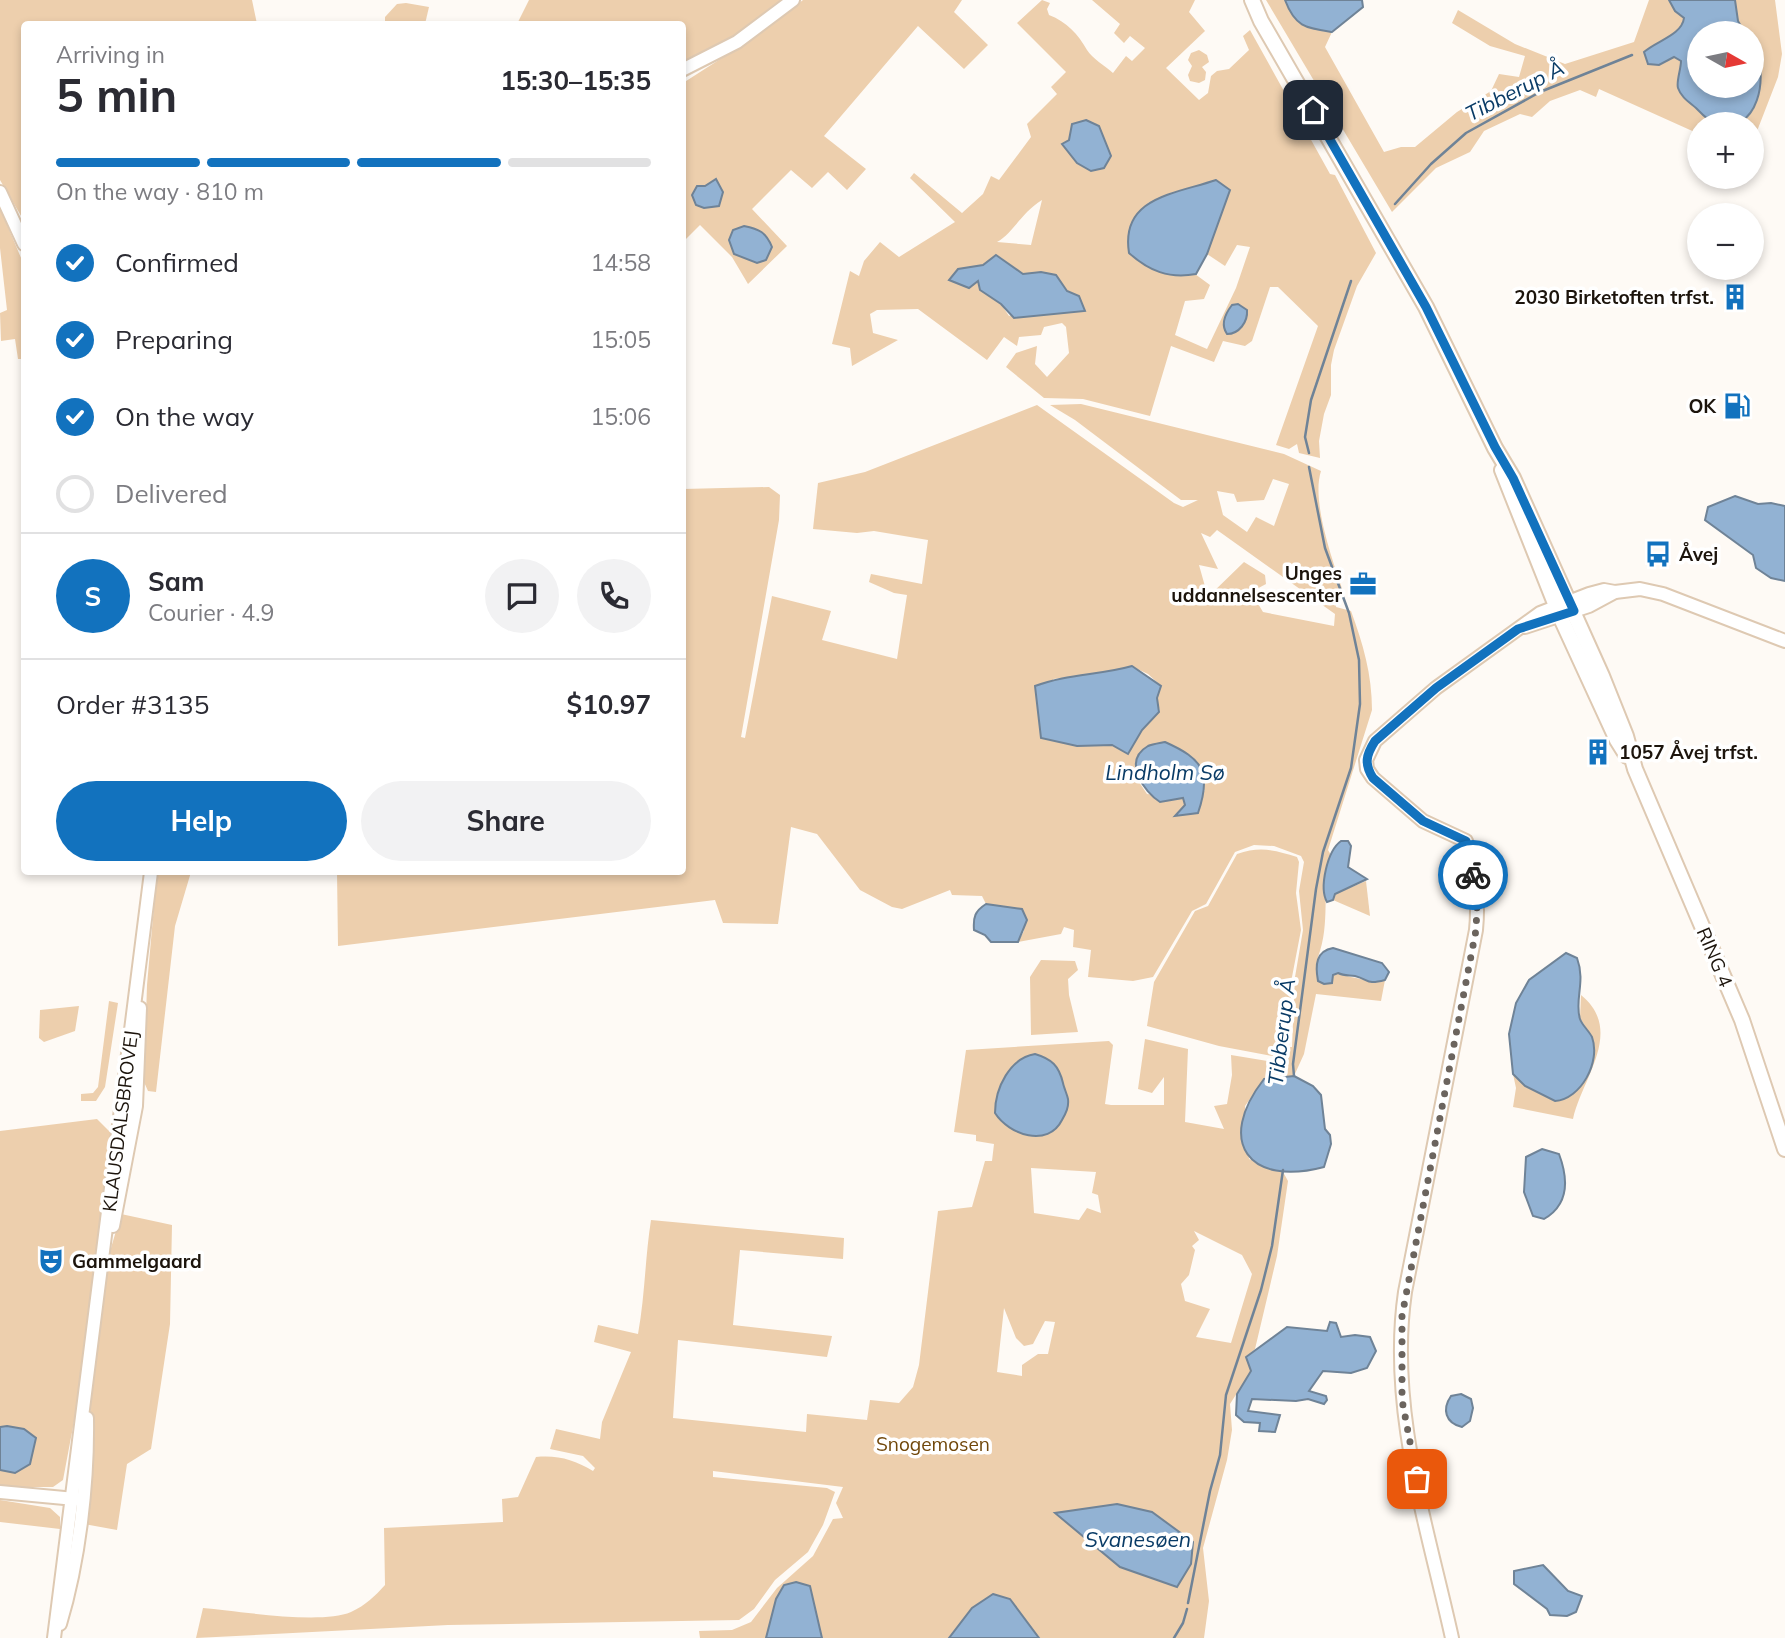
<!DOCTYPE html>
<meta charset="utf-8">
<style>
:root{--surface:#fff;--page:#f2f2f3;--text:#2b2b33;--muted:#7c7c81;--line:#e1e1e2;--accent:#1272be}
body{margin:0;font-family:Mulish,sans-serif;background:var(--page);color:var(--text);height:100vh;display:flex;flex-direction:column;font-size:26px;white-space:nowrap}
*{box-sizing:border-box;margin:0}
p{font-size:23px;color:var(--muted)}
.icon{flex:none;width:38px;height:38px;fill:none;stroke:currentColor;stroke-width:2;stroke-linecap:round;stroke-linejoin:round}
.map{position:relative;flex:1;overflow:hidden}
.details{position:absolute;left:21px;top:21px;width:665px;height:854px;display:flex;flex-direction:column;background:var(--surface);border-radius:7px;box-shadow:0 4px 10px #0003}
.details>*{flex:none}
.needle{width:46px;rotate:99deg}
.controls{position:absolute;left:1687px;top:21px;display:grid;gap:14px}
.controls a{display:grid;place-items:center;width:77px;height:77px;border-radius:50%;background:var(--surface);box-shadow:0 4px 10px #0003;font-size:35px}
.pin{position:absolute;display:grid;place-items:center;width:60px;height:60px;color:#fff;margin:-30px;border-radius:14px;box-shadow:0 4px 10px #0006}
.courier{position:absolute;display:grid;place-items:center;width:70px;height:70px;margin:-35px;border:5px solid #1272be;border-radius:50%;background:#fff;color:#222;box-shadow:0 2px 9px #0007}
.head em{font-style:normal;font-weight:700}
.head div{display:flex;flex-direction:column-reverse}
.head{display:flex;align-items:center;justify-content:space-between;height:119px;padding:0 35px}
h1{font-size:46px;font-weight:700;line-height:52px}
.bar{display:grid;grid-template-columns:repeat(4,1fr);gap:10px 7px;align-content:center;height:84px;padding:0 35px}
.bar i{height:9px;border-radius:5px;background:var(--line)}
.bar .active{background:var(--accent)}
.bar p{grid-column:span 4}
.line{display:flex;align-items:center;gap:18px;padding:0 35px;border-top:2px solid var(--line)}
.line div{flex:1}
.round{display:grid;place-items:center;flex:none;width:74px;height:74px;border-radius:37px;background:var(--page)}
ol{padding:0 35px;list-style:none}
li{display:flex;align-items:center;gap:21px;height:77px}
li p{margin-inline-start:auto}
li .icon{padding:7px;border-radius:50%;background:var(--accent);color:#fff;stroke-width:4}
li:last-child{color:var(--muted)}
li i{width:38px;height:38px;border:4px solid var(--line);border-radius:50%}
.cta{display:flex;gap:14px;margin-top:auto;padding:14px 35px}
.cta a{flex:1;height:80px;border-radius:42px;background:var(--accent);color:#fff;font-size:28px;font-weight:700;line-height:80px;text-align:center}
.cta a+a{background:var(--page);color:var(--text)}
.map>svg:first-child{display:block}
</style>
<div class="map">
<svg width="1785" height="1638" viewBox="0 0 1785 1638">
<rect width="100%" height="100%" fill="#fefaf5"/>
<!-- green -->
<g fill="#edcfad" fill-rule="evenodd">
<polygon points="0,0 252,0 257,24 24,24 24,221 0,180"/>
<polygon points="529,0 787,0 730,39 683,65 682,24 517,24"/>
<polygon points="803,0 962,0 954,12 988,45 964,69 918,26 824,136 866,169 847,190 828,172 812,188 791,170 752,209 787,246 748,284 732,257 700,225 683,242 683,83 753,38"/>
<path d="M1042,0L1050,3L1047,9L1049,15C1067,22 1078,34 1087,50C1092,58 1105,66 1113,73L1126,56L1132,61L1145,48L1130,36L1124,43L1114,33L1120,24L1092,0H1195L1189,12L1205,31L1166,68L1199,100L1208,93L1211,76L1217,71L1229,69L1249,50L1243,36L1250,30L1330,174L1335,175L1376,253L1357,286L1334,350L1331,365V395L1324,414L1319,441L1320,458L1299,453L1297,444L1289,449L1276,445L1318,326L1278,287H1270L1252,341L1245,346L1223,341L1214,362L1171,346L1150,416L1083,399L1044,398L1006,367L1016,353L1037,346L1035,364L1047,377L1069,353L1066,327L1062,323L1044,327L1041,335L1019,337L1017,346L1004,337L987,360L918,309L877,310L870,314L873,333L898,340L852,366L850,348L832,344L850,271L859,276L864,261L880,242L899,257L955,222L910,178L914,173L962,213L983,194L991,176L999,180L1031,137L1027,124L1057,94L1051,87L1066,72L1017,23ZM1216,180L1223,209L1207,254L1225,266L1237,245L1250,247L1236,288L1207,349L1175,335L1185,301L1204,299L1210,285L1195,274L1148,203ZM1042,200L1031,245L997,242C1014,232 1021,213 1042,200ZM1000,257L1023,274L1041,272L1056,275L1067,291L1009,316L1001,304L977,280L962,284L955,281L958,269L983,265Z"/>
<path d="M1266,0H1285C1295,27 1306,28 1332,32L1325,47L1384,152L1401,147H1415L1457,112L1491,91L1499,74L1519,77L1525,56L1490,46L1452,23L1458,10L1515,44L1565,64L1634,42L1649,0H1669L1675,11L1685,18L1684,24L1675,33L1673,57L1681,61L1684,97L1711,122L1723,124H1699V134L1599,89L1596,97L1580,90L1550,101L1532,117L1520,114L1484,131L1470,152L1436,168L1392,212Z"/>
<polygon points="1735,0 1775,0 1782,54 1778,77 1752,144 1752,124 1728,124 1743,120 1754,109 1755,49 1752,43 1752,33 1745,33 1738,21"/>
<polygon points="406,3 429,7 425,24 385,24 385,17 397,4"/>
<polygon points="1199,50 1207,55 1209,62 1202,67 1206,72 1205,80 1199,83 1190,81 1188,75 1192,66 1188,60 1191,53"/>
<polygon points="0,208 24,265 24,382 22,359 18,359 15,339 1,341 0,313 7,310 0,248"/>
<path d="M1081,404L1284,454L1321,471C1311,501 1333,562 1343,591L1335,598L1336,607L1351,611C1363,644 1372,674 1372,710L1328,850L1331,855C1321,890 1331,923 1318,957L1333,975L1338,973C1348,977 1374,983 1385,980L1381,1001L1316,994L1304,1054L1294,1076L1264,1079L1245,1106L1249,1159L1283,1172L1288,1181L1277,1256L1255,1349L1246,1357L1251,1371L1230,1404L1232,1430L1227,1460L1203,1548L1209,1601L1204,1638H1039L1010,1600L972,1608L949,1638H822L810,1586L776,1599L766,1638H700L699,1631L732,1630L751,1622L777,1588L813,1556L833,1519L843,1518L836,1503L843,1487L713,1471V1477L827,1488L835,1492L823,1525L808,1552L775,1580L754,1609L739,1620L448,1625L196,1638L203,1608C239,1611 320,1625 351,1612C366,1605 375,1596 385,1585L384,1528L503,1522L502,1499L518,1497L536,1457C559,1455 574,1460 593,1471L595,1468L583,1456L550,1449L556,1429L600,1439L602,1422L631,1352L594,1342L598,1325L638,1334C645,1296 645,1258 651,1220L844,1238L843,1259L740,1250L733,1325L832,1336L827,1357L678,1340L673,1418L806,1432L807,1414L867,1420L870,1400L899,1403L913,1387L919,1365L938,1211L972,1207L985,1161H992L994,1144L976,1141V1135L954,1132L966,1050L1109,1041L1113,1045L1105,1104L1111,1105H1164V1077L1152,1093L1138,1089L1145,1039L1188,1049L1185,1122L1224,1129L1214,1106L1227,1104L1232,1075L1231,1055L1279,1063L1288,1049L1278,1057L1219,1046L1147,1026L1154,982L1195,911L1208,906L1237,854C1260,846 1275,850 1297,857L1299,862L1296,893L1301,930L1292,977L1289,1047H1292L1295,977L1303,930L1299,891L1304,862L1301,856L1274,846L1254,845L1235,852L1206,904L1192,911L1153,977L1133,981L1088,977L1091,950L1073,947L1074,930L1064,927L1061,934L1018,942L1024,931L1022,909L986,904L982,896L952,895L950,890L902,909L892,907L860,890L817,834L791,827L778,924L723,923L715,900L338,946L337,872H682L683,489L769,487L780,495L779,520L741,737L745,738L772,596L831,611L822,640L897,659L907,595L894,593L869,582L871,574L922,584L928,540L874,531L857,533L813,529L818,483L865,472L1037,405L1174,503L1183,507L1198,500H1181L1075,420L1050,405ZM1273,479L1289,484L1274,526L1256,517L1247,532L1223,515L1217,491L1234,494L1237,502L1264,500ZM1217,530L1335,614L1334,626L1263,612L1251,592L1266,584L1265,575L1244,562L1208,597L1199,565L1218,569L1201,533L1210,537ZM1131,666L1148,674L1161,686L1156,698L1160,711L1142,730L1128,754L1112,745L1077,746L1053,679L1106,673ZM1138,758L1205,790L1176,816L1185,805L1183,798L1147,794L1137,779ZM1031,1168L1096,1172L1092,1193L1098,1195L1101,1213L1087,1208L1079,1220L1034,1213ZM1194,1231L1242,1255L1252,1274L1231,1343L1196,1337L1210,1309L1185,1301L1181,1284L1189,1275L1195,1250L1192,1246L1199,1240ZM1004,1308L1016,1338L1024,1346L1033,1344L1045,1321L1055,1322L1048,1354H1038L1022,1365V1376L997,1372ZM1117,1504L1152,1512L1193,1542L1056,1514Z"/>
<polygon points="157,872 191,872 175,926 156,1092 148,1091 144,1082 147,985"/>
<polygon points="1366,881 1370,916 1333,900 1335,894"/>
<polygon points="1041,960 1075,961 1078,970 1068,979 1069,995 1078,1032 1031,1035 1030,977"/>
<path d="M1581,995C1625,1031 1582,1078 1573,1119L1513,1107L1516,1088L1513,1074L1525,1086L1555,1101L1592,1037L1580,1018Z"/>
<polygon points="109,1001 118,1003 105,1087 96,1101 81,1101 81,1094 93,1093 98,1087"/>
<polygon points="79,1006 75,1031 44,1042 39,1038 40,1010"/>
<polygon points="97,1119 111,1133 79,1395 63,1480 53,1487 0,1487 0,1131"/>
<polygon points="121,1214 172,1225 170,1324 151,1449 127,1464 117,1530 84,1524 91,1444 90,1383 106,1265"/>
<polygon points="0,1500 50,1508 60,1517 60,1529 0,1522"/>
</g>
<!-- water -->
<g fill="#92b2d3" stroke="#6f8397" stroke-width="2">
<path d="M1285,0H1362L1363,7L1332,32C1306,28 1295,27 1285,0Z"/>
<path d="M1669,0H1735L1738,21L1745,33H1699V86H1752V43C1771,72 1759,140 1713,122C1707,120 1701,113 1696,108C1689,102 1681,97 1678,88C1676,82 1681,69 1681,61L1674,57L1659,65L1648,64L1644,52C1656,41 1682,35 1684,18L1675,11Z"/>
<polygon points="1086,120 1099,126 1111,156 1104,168 1091,171 1077,163 1062,144 1069,140 1072,124"/>
<polygon points="716,179 723,192 719,206 704,208 696,205 692,195 697,186 705,186"/>
<path d="M1216,180L1230,190L1207,254L1196,274C1169,279 1149,271 1129,253C1120,197 1175,194 1216,180Z"/>
<path d="M744,226C759,229 766,232 772,247L766,260L757,263L734,254L729,240L733,230Z"/>
<polygon points="996,255 1023,274 1041,272 1056,275 1067,291 1079,296 1085,311 1014,318 1001,304 980,290 978,281 969,288 949,280 958,269 983,265"/>
<path d="M1238,304L1247,310C1248,322 1239,334 1227,334C1220,324 1225,314 1232,305Z"/>
<polygon points="1735,496 1758,504 1771,503 1785,506 1785,581 1771,578 1756,568 1753,555 1705,520 1708,507"/>
<path d="M1132,666L1161,686L1157,698L1159,712L1142,730L1128,754L1112,745L1077,746L1041,738L1035,686C1066,674 1100,675 1132,666Z"/>
<path d="M1165,742C1203,759 1212,772 1198,813L1175,816L1185,805L1183,798L1160,802C1144,792 1122,761 1148,746C1152,744 1160,743 1165,742Z"/>
<path d="M1341,841H1348L1351,846L1348,867L1367,879L1335,894L1333,900L1327,902C1319,888 1327,851 1341,841Z"/>
<path d="M986,904L1022,909L1027,920L1018,942H991L985,935L974,930C973,917 975,911 986,904Z"/>
<path d="M1333,948L1382,963L1389,972L1385,980C1366,985 1370,980 1355,976C1349,975 1344,976 1338,973L1333,975L1332,983L1324,984L1318,981C1315,965 1316,951 1333,948Z"/>
<path d="M1566,953L1577,958C1586,982 1574,1000 1580,1019C1582,1025 1589,1031 1592,1037C1601,1062 1581,1099 1555,1101L1525,1086L1513,1074L1509,1034L1516,1003L1529,980Z"/>
<path d="M1035,1054C1052,1059 1059,1066 1063,1083C1064,1088 1067,1094 1068,1099C1069,1107 1066,1113 1062,1120C1048,1148 1009,1135 995,1113C995,1088 1010,1058 1035,1054Z"/>
<path d="M1294,1076L1313,1086L1321,1095L1325,1129L1330,1135L1331,1144L1324,1167C1249,1187 1215,1142 1264,1079Z"/>
<path d="M1542,1149L1559,1154C1568,1178 1570,1204 1544,1219L1533,1216L1524,1192L1526,1157Z"/>
<polygon points="1330,1322 1336,1323 1341,1337 1355,1335 1370,1337 1376,1351 1367,1368 1351,1373 1323,1371 1309,1391 1326,1396 1327,1400 1324,1404 1308,1399 1296,1401 1252,1399 1248,1411 1280,1415 1275,1432 1259,1431 1260,1423 1244,1422 1236,1415 1237,1394 1251,1371 1246,1357 1287,1327 1327,1331"/>
<path d="M1461,1394L1471,1399L1473,1408L1470,1421L1462,1427C1445,1423 1442,1409 1451,1396Z"/>
<polygon points="7,1426 24,1429 36,1438 30,1464 15,1473 0,1470 0,1427"/>
<polygon points="1117,1504 1152,1512 1193,1542 1191,1564 1177,1587 1120,1567 1055,1513"/>
<polygon points="1543,1565 1568,1591 1582,1596 1576,1612 1567,1616 1550,1615 1547,1609 1514,1584 1514,1571"/>
<polygon points="796,1582 810,1586 822,1638 766,1638 776,1599 784,1585"/>
<polygon points="993,1594 1010,1599 1039,1638 949,1638 972,1608"/>
</g>
<g fill="none" stroke-linecap="round" stroke-linejoin="round">
<!-- stream -->
<g stroke="#6f8397" stroke-width="2.5">
<polyline points="1395,204 1431,164 1466,133 1540,92 1632,55"/>
<polyline points="1309,453 1305,437 1311,400 1351,281"/>
<polyline points="1294,1076 1293,1064 1316,889 1323,852 1351,768 1360,704 1359,660 1349,613 1325,548 1309,467"/>
<polyline points="1188,1603 1210,1491 1220,1455 1226,1395 1261,1290 1272,1246 1283,1170"/>
<polyline points="1174,1638 1183,1623 1187,1609"/>
</g>
<!-- secondary casing -->
<g stroke="#dec9b2" stroke-width="16">
<g id="secondary">
<polyline points="682,70 737,42 793,0"/>
<polyline points="0,192 24,244"/>
<polyline points="1525,627 1589,606 1615,592 1640,589 1663,594 1785,641"/>
<polyline points="113,1226 136,1106 140,1008"/>
<polyline points="0,1492 75,1499"/>
<path d="M60,1624C79,1561 88,1484 87,1418"/>
<polyline points="54,1638 151,872"/>
<path d="M1452,1638C1427,1525 1388,1408 1405,1292L1476,930C1479,901 1475,867 1466,841L1423,821L1373,778L1367,769L1366,760L1375,741L1436,688L1540,613L1589,594L1604,590L1615,592"/>
</g>
</g>
<!-- primary casing -->
<g stroke="#dec9b2" stroke-width="18">
<g id="primary">
<polyline points="1252,0 1261,21 1426,307 1495,448 1513,478 1602,676 1626,736 1635,769 1742,1020 1785,1149"/>
<polyline points="1502,470 1560,616 1617,740 1627,756"/>
</g>
</g>
<!-- secondary -->
<use href="#secondary" stroke="#fff" stroke-width="12"/>
<!-- primary -->
<use href="#primary" stroke="#fff" stroke-width="14"/>
</g>
<g fill="none" stroke-linecap="round" stroke-linejoin="round">
<!-- done -->
<polyline stroke="#6b645e" stroke-width="7" stroke-dasharray="0 12.6" points="1417,1479 1402,1400 1402,1316 1476,930 1477,906 1473,875"/>
<!-- route -->
<path stroke="#1272be" stroke-width="9" d="M1313,110L1426,307L1495,447L1513,478L1574,611L1518,629L1436,688L1375,741C1366,755 1364,764 1373,778L1423,821L1466,841L1473,875"/>
</g>
<!-- icons -->
<defs>
<g id="building-bare" transform="scale(2.1)"><path d="M-4-6H4V6H1V3H-1V6H-4ZM-2.5-4.3h1.7v1.8h-1.7ZM.8-4.3h1.7v1.8H.8ZM-2.5-1h1.7V.8h-1.7ZM.8-1h1.7V.8H.8Z" fill="#1272be" stroke="#fff" stroke-width="2.5" paint-order="stroke"/></g>
<g id="fuel-bare" transform="scale(2.1)"><path d="M-5.5-6h7V0h2V4h1.3V-2.5L3-4.5l.8-.8L6-3V5H2.5V1h-1V6h-7ZM-4.2-4.7v3.2H.2V-4.7Z" fill="#1272be" stroke="#fff" stroke-width="2.5" paint-order="stroke"/></g>
<g id="bus-bare" transform="scale(2.1)"><path d="M-5-6H5V4H4V6H2V4H-2V6H-4V4H-5ZM-3.5-4V0h7V-4ZM-3.5 1.2v1.5H-2V1.2ZM2 1.2v1.5H3.5V1.2Z" fill="#1272be" stroke="#fff" stroke-width="2.5" paint-order="stroke"/></g>
<g id="office-bare" transform="scale(2.1)"><path d="M-6-3h4V-5.5h4V-3h4V5H-6ZM-1-4.5V-3h2v-1.5ZM-6 0V1H6V0Z" fill="#1272be" stroke="#fff" stroke-width="2.5" paint-order="stroke"/></g>
<g id="theatre-bare" transform="scale(2.1)"><path d="M-5-5.5Q0-4 5-5.5V0Q5 5 0 6Q-5 5-5 0ZM-3.3-2.5H-1v1.5H-3.3ZM1-2.5H3.3v1.5H1ZM-2.8 1Q0 5.5 2.8 1Z" fill="#1272be" stroke="#fff" stroke-width="2.5" paint-order="stroke"/></g>
</defs>
<g fill-rule="evenodd">
<use href="#building-bare" x="1735" y="297"/>
<use href="#fuel-bare" x="1737" y="406"/>
<use href="#bus-bare" x="1658" y="554"/>
<use href="#office-bare" x="1363" y="584"/>
<use href="#building-bare" x="1598" y="752"/>
<use href="#theatre-bare" x="51" y="1261"/>
</g>
<g text-anchor="middle" stroke-width="7" stroke-linejoin="round" paint-order="stroke">
<!-- poi labels -->
<g font-size="19" font-weight="bold" fill="#1c140c" stroke="#fff" text-anchor="end">
<text x="1714" y="304">2030 Birketoften trfst.</text>
<text x="1716" y="413">OK</text>
<text x="1679" y="561" text-anchor="start">Åvej</text>
<text x="1342" y="580">Unges<tspan x="1342" dy="22">uddannelsescenter</tspan></text>
<text x="1619" y="759" text-anchor="start">1057 Åvej trfst.</text>
<text x="72" y="1268" text-anchor="start">Gammelgaard</text>
</g>
<!-- street labels -->
<g font-size="19" fill="#1c140c" stroke="#fff">
<text transform="translate(1715 957) rotate(67)" y="7">RING 4</text>
<text transform="translate(120 1121) rotate(-83)" y="7">KLAUSDALSBROVEJ</text>
</g>
<!-- park labels -->
<g font-size="19" fill="#70470a" stroke="#fff">
<text x="933" y="1451">Snogemosen</text>
</g>
<!-- water labels -->
<g font-size="21" font-style="italic" fill="#093b66" stroke="#fff">
<text transform="translate(1515 91) rotate(-27)" y="7">Tibberup Å</text>
<text x="1165" y="780">Lindholm Sø</text>
<text transform="translate(1282 1032) rotate(-83)" y="7">Tibberup Å</text>
<text x="1138" y="1547">Svanesøen</text>
</g>
</g>
</svg>
<div class="controls">
<a><svg class="needle" viewBox="-14 -14 28 28"><path d="M0-13l5 13h-10z" fill="#e53935"/><path d="M0 13l5-13h-10z" fill="#7c7c81"/></svg></a>
<a>+</a>
<a>−</a>
</div>
<div class="pin" style="left:1417px;top:1479px;background:#ea580c"><svg class="icon" aria-label="bag" viewBox="0 0 24 24"><path d="M5 8h14l-1 12H6zM9 8a3 3 0 0 1 6 0"/></svg></div>
<div class="pin" style="left:1313px;top:110px;background:#1f2937"><svg class="icon" aria-label="home" viewBox="0 0 24 24"><path d="M3 11l9-7 9 7M6 9v11h12V9"/></svg></div>
<div class="courier" style="left:1473px;top:875px"><svg class="icon" aria-label="bike" viewBox="0 0 24 24"><circle cx="6" cy="16" r="4"/><circle cx="18" cy="16" r="4"/><path d="M6 16l4-8h5l3 8M10 8l3 8H6M13 5h3"/></svg></div>
<section class="details">
<div class="head"><div><h1>5 min</h1><p>Arriving in</p></div><em>15:30–15:35</em></div>
<div class="bar"><i class="active"></i><i class="active"></i><i class="active"></i><i></i><p>On the way · 810 m</p></div>
<ol>
<li><svg class="icon" aria-label="check" viewBox="0 0 24 24"><path d="M5 12l5 5 9-10"/></svg>Confirmed<p>14:58</p></li>
<li><svg class="icon" aria-label="check" viewBox="0 0 24 24"><path d="M5 12l5 5 9-10"/></svg>Preparing<p>15:05</p></li>
<li><svg class="icon" aria-label="check" viewBox="0 0 24 24"><path d="M5 12l5 5 9-10"/></svg>On the way<p>15:06</p></li>
<li><i></i>Delivered</li>
</ol>
<div class="line" style="height:126px"><b class="round" style="background:var(--accent);color:#fff">S</b><div><b>Sam</b><p>Courier · 4.9</p></div><a class="round"><svg class="icon" aria-label="chat" viewBox="0 0 24 24"><path d="M4 5h16v11H9l-5 4z"/></svg></a><a class="round"><svg class="icon" aria-label="phone" viewBox="0 0 24 24"><path d="M5 4h4l2 5-3 2q2 4 5 5l2-3 5 2v4C11 20 4 13 5 4z"/></svg></a></div>
<div class="line" style="height:91px"><div>Order #3135</div><b>$10.97</b></div>
<div class="cta"><a>Help</a><a>Share</a></div>
</section>
</div>
